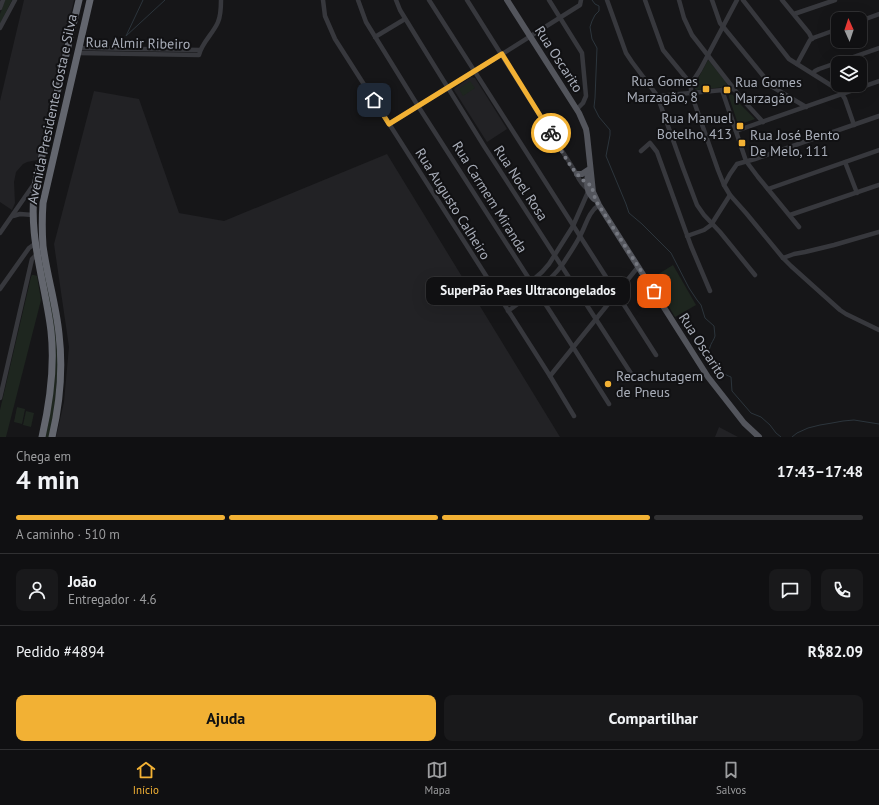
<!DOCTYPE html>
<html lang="pt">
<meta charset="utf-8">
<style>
:root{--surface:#101012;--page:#19191b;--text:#f1f3f6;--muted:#9c9d9f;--line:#303032;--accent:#f2b134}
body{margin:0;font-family:"PT Sans",sans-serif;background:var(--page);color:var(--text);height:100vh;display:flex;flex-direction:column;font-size:15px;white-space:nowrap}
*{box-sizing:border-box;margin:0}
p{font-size:13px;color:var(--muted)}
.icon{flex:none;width:22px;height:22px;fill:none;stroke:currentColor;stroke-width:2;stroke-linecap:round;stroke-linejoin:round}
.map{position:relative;height:437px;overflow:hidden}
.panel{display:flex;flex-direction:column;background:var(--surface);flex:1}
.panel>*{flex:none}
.needle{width:26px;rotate:357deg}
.buttons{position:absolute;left:831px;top:12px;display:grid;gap:8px}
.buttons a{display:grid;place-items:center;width:36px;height:36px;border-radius:8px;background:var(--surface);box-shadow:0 4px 16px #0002,0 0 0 1px var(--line);font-size:20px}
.pin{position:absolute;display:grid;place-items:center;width:34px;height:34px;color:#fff;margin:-17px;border-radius:8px;box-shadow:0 2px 6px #0006}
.courier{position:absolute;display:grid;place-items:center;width:40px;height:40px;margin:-20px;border:3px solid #f2b134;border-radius:50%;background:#fff;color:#222;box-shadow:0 1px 5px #0007}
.bubble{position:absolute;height:28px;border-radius:8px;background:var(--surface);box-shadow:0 4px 16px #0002,0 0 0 1px var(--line);font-size:13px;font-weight:700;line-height:28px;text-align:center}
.overview em{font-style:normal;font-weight:700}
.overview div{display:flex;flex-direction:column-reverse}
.overview{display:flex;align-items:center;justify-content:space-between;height:68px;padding:0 16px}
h1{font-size:26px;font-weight:700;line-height:30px}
.bar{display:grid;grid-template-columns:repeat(4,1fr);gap:6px 4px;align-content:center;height:48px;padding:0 16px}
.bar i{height:5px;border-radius:3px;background:var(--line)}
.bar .on{background:var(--accent)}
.bar p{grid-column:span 4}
.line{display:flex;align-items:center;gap:10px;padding:0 16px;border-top:1px solid var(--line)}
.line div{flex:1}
.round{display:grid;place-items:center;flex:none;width:42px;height:42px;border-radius:8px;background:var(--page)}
.cta{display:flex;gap:8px;margin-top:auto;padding:8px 16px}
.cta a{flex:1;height:46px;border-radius:8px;background:var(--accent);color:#111;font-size:16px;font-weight:700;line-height:46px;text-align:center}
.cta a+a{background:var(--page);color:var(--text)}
.menu{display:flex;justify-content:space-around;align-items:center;height:56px;border-top:1px solid var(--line);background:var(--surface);font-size:11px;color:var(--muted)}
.menu a{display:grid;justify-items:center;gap:2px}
.menu .on{color:var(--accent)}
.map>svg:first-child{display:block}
</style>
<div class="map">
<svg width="879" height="437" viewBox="0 0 879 437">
<rect width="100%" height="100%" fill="#161618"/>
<!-- built -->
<g fill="#222225">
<polygon points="24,0 74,0 37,160 27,162 23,164 16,172 14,182 15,203 12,210 0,202 0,101"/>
<polygon points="471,77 475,78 507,129 487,142 454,90 455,88"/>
<polygon points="94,91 139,99 179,213 224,221 387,154 560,437 56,437 64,402 69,347 54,244"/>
<polygon points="719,427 738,437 715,437"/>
</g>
<!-- green -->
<g fill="#1e261f">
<polygon points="5,0 12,0 0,24 0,14"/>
<polygon points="708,60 709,61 726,82 727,85 725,87 697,90 695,89 694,86"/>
<polygon points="470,81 475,88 463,96 459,89"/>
<polygon points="730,94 733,95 740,104 755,119 741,124 738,124 729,97 729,95"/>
<polygon points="42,254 55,324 58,366 54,415 49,437 45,437 54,380 41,258"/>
<polygon points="673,265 696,305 675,317 652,278"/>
<polygon points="32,275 34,275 37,276 41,300 6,437 0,437 0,410 31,277"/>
<polygon points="17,407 25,409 22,424 14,422"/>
<polygon points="26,411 34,413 31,427 23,425"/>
</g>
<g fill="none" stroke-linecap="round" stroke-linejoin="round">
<!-- stream -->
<g stroke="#2c353c" stroke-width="1">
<polyline points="143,0 126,36 165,0"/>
<path d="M592,0L595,4L599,6V11L595,15L592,21L590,27L592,39L597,48L595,98L594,107L599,117L610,130V135L606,156L626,204L629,213L642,224L671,253L689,288L697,300L701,305L705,318L714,326C714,329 715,333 715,336C714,340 711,343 710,347C705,361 720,373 731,377L732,391L751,413L761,417L770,425L776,433L781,437"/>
<polyline points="792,437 797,433 808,428 820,425 832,423 843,421 854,420 879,424"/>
</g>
<!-- minor -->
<g stroke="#37383d" stroke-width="4.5">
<polyline points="323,0 325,16 335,39 550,376 574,416"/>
<polyline points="358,0 366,22 418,106 573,347 609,404"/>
<polyline points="396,0 400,10 419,41 484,146 632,375"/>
<polyline points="429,0 656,355"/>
<path d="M467,0L576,173C579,180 583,186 589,190"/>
<polyline points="549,0 582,53 586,96 583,103 577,109"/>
<polyline points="607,0 626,53 632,62 656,94 658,98 683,168 697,205 704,215 720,232 755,275"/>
<polyline points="645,0 663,50 691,84"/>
<polyline points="679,0 684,18 692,35 741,98 763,122"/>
<polyline points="712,0 720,23 769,83 771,86 806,107"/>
<polyline points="737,0 700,70 691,84 691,93 718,170 724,185 730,195 746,213 783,258 791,266 840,310 846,314 879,330"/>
<polyline points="743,0 789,59 840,91 845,99 854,125"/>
<polyline points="782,0 809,33 812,39"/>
<polyline points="0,8 3,0"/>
<polyline points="794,14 835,0"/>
<polyline points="860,21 879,14"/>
<polyline points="0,28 15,0"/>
<polyline points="375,37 405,19"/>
<polyline points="79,48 200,50"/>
<path d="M78,53L199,55C202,42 213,34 218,22C221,15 221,8 221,0"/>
<polyline points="797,64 810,40 813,38 838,29"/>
<polyline points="813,73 815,71 819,69 879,48"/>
<polyline points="722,90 746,161 758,177 799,227"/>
<polyline points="658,96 734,89"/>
<polyline points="389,124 480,68 580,5 581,0"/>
<polyline points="736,131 879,81"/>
<polyline points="641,151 650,143 657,152 691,246 710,291"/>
<polyline points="845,162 857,193"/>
<polyline points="724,185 730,174 737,164 755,159 879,116"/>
<polyline points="768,189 879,150"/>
<polyline points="790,215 879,185"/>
<polyline points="13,216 20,214 33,215"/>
<polyline points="0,233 34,184"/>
<polyline points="687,236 704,230 711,225 730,195"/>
<polyline points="783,258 794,254 805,252 834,245 879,232"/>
<polyline points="0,289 29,248 36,243"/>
<polyline points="503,303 526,286 542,272 549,264 573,226 588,192"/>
<path d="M508,311C527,297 548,284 562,265C568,256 575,246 580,236C586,226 588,212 599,205"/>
<polyline points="550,376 638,267"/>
<polyline points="0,398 32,259 35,256 39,253"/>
</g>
<!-- major -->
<g stroke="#53555c" stroke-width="6">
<polyline points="507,0 579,113 586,129 587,135 593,192 599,205 708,377 744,423 759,437"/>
<path d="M588,172C587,183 585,190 594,199"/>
<polyline points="577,174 582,174 588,170"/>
</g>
<!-- highway -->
<g stroke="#63666e" stroke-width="7">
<path d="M42,437C50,402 55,367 51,331C45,281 26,231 36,181L79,0"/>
<path d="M52,437C60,403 63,368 59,334C56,304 47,276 43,246C42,232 42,218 43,203L90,0"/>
</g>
</g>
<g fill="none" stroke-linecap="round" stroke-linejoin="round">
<!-- done -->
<path stroke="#757880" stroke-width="4" stroke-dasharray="0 7.2" d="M551,133C561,149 574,178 592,186L593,192L596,201L654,291"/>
<!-- route -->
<polyline stroke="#f2b134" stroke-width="5" points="374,100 389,124 502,54 551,133"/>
</g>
<!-- markers -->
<g fill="#f2b134" stroke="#111113" stroke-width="1.5">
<rect x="702" y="85" width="8" height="8" rx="2"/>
<rect x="723" y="86" width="8" height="8" rx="2"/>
<rect x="736" y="122" width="8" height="8" rx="2"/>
<rect x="738" y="139" width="8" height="8" rx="2"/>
<circle cx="608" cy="384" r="4"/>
</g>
<g text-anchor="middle" stroke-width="4" stroke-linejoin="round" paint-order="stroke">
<!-- street labels -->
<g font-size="14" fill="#a8adb8" stroke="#111113">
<text transform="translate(138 43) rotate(1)" y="5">Rua Almir Ribeiro</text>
<text transform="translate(559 59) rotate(57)" y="5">Rua Oscarito</text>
<text transform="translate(52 109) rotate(-78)" y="5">Avenida Presidente Costa e Silva</text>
<text transform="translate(521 183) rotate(57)" y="5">Rua Noel Rosa</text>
<text transform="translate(490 197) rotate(58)" y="5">Rua Carmem Miranda</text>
<text transform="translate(453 204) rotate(58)" y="5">Rua Augusto Calheiro</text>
<text transform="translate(703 346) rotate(57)" y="5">Rua Oscarito</text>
</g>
<!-- poi labels -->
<g font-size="14" fill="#a8adb8" stroke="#111113" text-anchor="start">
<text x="698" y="86" text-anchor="end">Rua Gomes<tspan x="698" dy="16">Marzagão, 8</tspan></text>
<text x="735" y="87">Rua Gomes<tspan x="735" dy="16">Marzagão</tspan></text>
<text x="732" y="123" text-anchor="end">Rua Manuel<tspan x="732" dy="16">Botelho, 413</tspan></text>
<text x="750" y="140">Rua José Bento<tspan x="750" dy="16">De Melo, 111</tspan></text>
<text x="616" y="381">Recachutagem<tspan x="616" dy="16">de Pneus</tspan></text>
</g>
</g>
</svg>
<div class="buttons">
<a><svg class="needle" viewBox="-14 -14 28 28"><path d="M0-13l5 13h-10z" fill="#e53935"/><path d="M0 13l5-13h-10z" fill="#9c9d9f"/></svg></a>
<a><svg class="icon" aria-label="layers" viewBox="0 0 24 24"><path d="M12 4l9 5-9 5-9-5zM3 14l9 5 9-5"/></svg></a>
</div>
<div class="pin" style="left:654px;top:291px;background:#ea580c"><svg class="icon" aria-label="bag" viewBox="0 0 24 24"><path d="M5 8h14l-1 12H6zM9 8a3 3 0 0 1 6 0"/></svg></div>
<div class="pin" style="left:374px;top:100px;background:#1f2937"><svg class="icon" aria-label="home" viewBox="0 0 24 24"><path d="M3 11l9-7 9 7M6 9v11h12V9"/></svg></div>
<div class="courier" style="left:551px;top:133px"><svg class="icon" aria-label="bike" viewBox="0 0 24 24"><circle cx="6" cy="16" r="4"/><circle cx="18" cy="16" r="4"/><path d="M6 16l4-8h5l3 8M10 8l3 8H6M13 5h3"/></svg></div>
<div class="bubble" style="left:426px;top:277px;width:204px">SuperPão Paes Ultracongelados</div>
</div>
<section class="panel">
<div class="overview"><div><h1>4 min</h1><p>Chega em</p></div><em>17:43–17:48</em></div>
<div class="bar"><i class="on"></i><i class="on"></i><i class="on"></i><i></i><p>A caminho · 510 m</p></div>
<div class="line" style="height:72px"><a class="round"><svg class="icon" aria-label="person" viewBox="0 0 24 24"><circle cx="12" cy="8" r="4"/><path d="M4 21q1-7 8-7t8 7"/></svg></a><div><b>João</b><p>Entregador · 4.6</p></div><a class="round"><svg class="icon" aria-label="chat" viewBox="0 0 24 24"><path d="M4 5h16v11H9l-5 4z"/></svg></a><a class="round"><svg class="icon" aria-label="phone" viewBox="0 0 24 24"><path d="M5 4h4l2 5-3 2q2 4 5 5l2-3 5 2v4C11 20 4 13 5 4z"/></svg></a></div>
<div class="line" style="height:52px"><div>Pedido #4894</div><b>R$82.09</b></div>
<div class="cta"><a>Ajuda</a><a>Compartilhar</a></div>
</section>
<nav class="menu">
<a class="on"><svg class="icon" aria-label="home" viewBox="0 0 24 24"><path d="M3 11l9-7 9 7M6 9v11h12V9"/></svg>Início</a>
<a><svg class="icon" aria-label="map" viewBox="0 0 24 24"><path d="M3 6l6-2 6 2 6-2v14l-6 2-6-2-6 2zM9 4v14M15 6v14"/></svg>Mapa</a>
<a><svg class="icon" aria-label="saved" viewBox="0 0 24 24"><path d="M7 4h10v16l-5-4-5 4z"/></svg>Salvos</a>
</nav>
